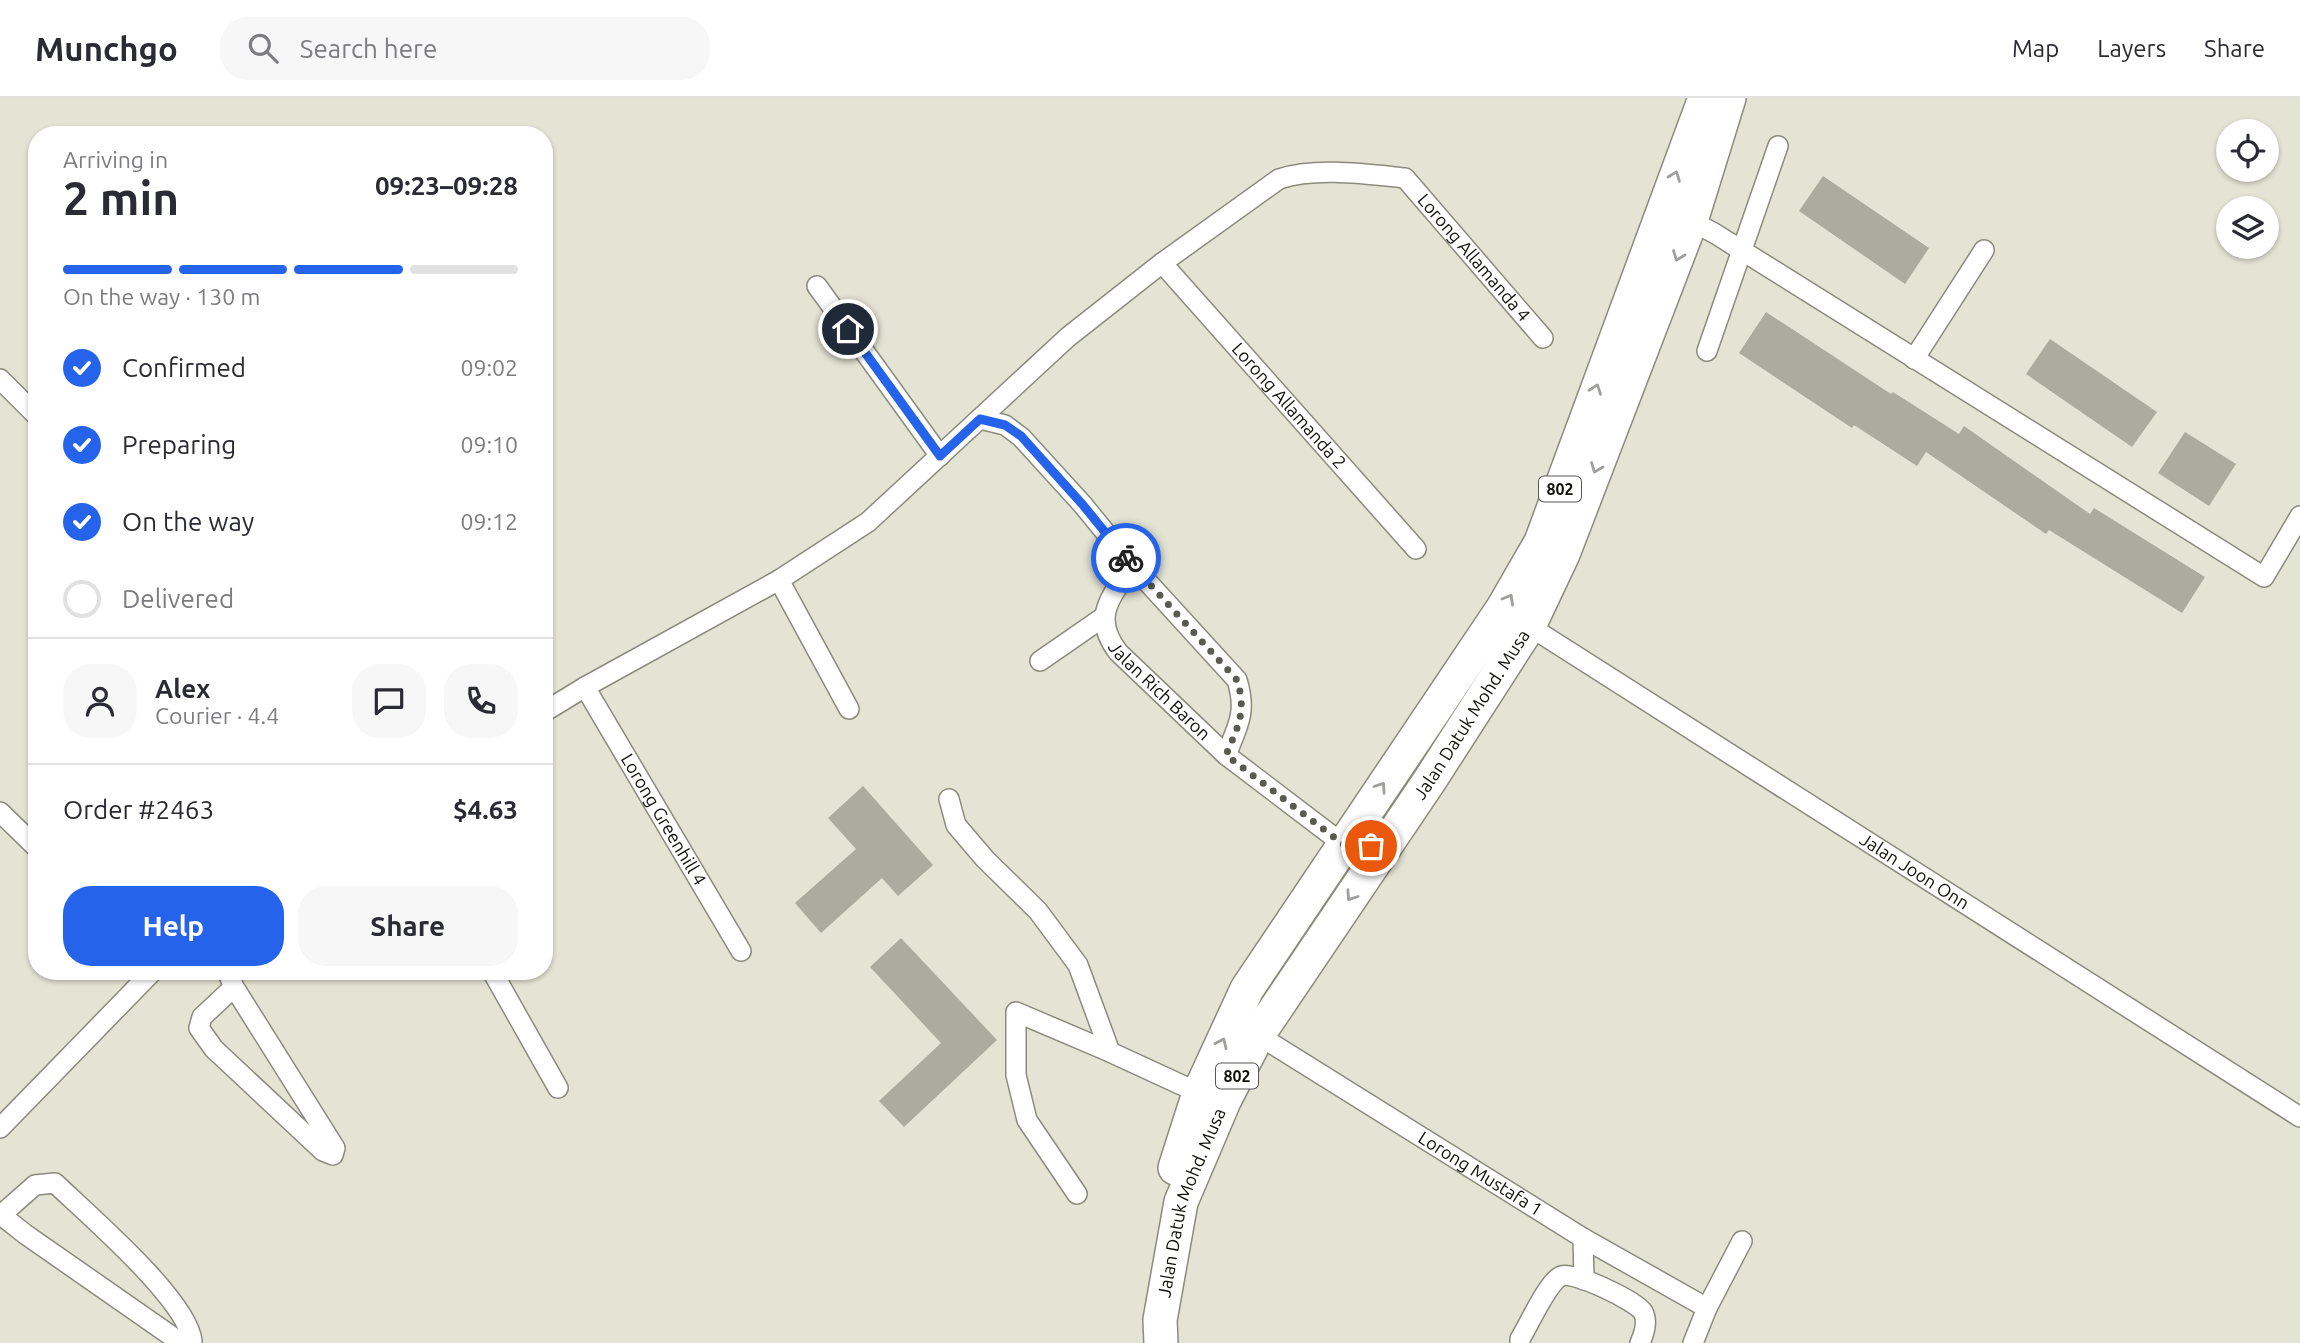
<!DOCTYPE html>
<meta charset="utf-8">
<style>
:root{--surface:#fff;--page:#f7f7f7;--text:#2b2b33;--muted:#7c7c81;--line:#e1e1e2;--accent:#2563eb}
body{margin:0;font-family:Ubuntu,sans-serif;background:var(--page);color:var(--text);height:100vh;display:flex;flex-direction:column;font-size:26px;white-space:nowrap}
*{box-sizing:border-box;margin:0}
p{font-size:23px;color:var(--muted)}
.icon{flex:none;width:38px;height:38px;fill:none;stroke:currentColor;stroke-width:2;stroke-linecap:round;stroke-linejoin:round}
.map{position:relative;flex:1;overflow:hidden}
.drawer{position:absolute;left:28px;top:28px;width:525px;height:854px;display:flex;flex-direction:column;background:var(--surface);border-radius:28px;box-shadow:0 2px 5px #0004}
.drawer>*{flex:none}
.tools{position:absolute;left:2216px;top:21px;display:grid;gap:14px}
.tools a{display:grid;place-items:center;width:63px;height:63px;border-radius:50%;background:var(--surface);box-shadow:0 2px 5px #0004;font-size:35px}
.pin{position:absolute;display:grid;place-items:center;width:60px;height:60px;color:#fff;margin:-30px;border:4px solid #fff;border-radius:50%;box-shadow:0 2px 7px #0007}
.courier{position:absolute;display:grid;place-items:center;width:70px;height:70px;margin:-35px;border:5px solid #2563eb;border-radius:50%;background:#fff;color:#222;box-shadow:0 2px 9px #0007}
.summary em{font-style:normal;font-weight:700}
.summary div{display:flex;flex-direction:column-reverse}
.summary{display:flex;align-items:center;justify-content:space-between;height:119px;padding:0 35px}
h1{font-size:46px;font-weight:700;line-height:52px}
.bar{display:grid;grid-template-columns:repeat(4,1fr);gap:10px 7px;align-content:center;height:84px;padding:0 35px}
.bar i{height:9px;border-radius:5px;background:var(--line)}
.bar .on{background:var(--accent)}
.bar p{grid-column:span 4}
.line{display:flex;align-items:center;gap:18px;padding:0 35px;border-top:2px solid var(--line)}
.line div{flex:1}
.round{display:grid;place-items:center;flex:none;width:74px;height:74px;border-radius:28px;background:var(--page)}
ol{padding:0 35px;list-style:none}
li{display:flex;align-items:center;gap:21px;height:77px}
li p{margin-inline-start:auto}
li .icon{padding:7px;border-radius:50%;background:var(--accent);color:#fff;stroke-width:4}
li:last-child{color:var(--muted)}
li i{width:38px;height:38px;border:4px solid var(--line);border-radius:50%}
.cta{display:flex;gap:14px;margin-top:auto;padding:14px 35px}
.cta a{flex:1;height:80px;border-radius:28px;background:var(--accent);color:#fff;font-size:28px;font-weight:700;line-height:80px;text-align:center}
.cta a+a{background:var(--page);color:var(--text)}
header{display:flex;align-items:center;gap:42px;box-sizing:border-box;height:98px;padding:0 35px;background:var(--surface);border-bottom:2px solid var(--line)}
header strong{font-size:33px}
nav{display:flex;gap:38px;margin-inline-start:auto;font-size:24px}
.search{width:490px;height:63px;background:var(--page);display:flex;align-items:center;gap:18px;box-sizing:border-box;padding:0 24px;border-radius:28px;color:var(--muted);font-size:26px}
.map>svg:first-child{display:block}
</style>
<header>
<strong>Munchgo</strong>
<div class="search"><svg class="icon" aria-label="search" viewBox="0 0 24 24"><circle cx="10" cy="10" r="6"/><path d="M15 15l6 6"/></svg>Search here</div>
<nav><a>Map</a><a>Layers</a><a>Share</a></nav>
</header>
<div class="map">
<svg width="2300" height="1245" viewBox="0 0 2300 1245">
<rect width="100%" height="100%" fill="#e4e4d5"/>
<!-- building -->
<g fill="#acac9e">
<polygon points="1823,78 1929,150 1905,186 1799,113"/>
<polygon points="1766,214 1891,296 1893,294 1959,336 1964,328 2090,416 2094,410 2205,479 2182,515 2049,432 2046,436 1926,354 1917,368 1854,327 1852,330 1739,255"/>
<polygon points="2050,241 2157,314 2132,349 2026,276"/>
<polygon points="2185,334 2236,366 2209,408 2158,375"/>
<polygon points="863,688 933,767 898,798 882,780 821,835 795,805 856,751 828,720"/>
<polygon points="901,840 997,942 904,1029 879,1003 941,945 870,869"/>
</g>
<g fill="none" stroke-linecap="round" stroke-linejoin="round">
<!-- minor casing -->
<g stroke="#8b8b7d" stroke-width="22">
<g id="minor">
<polyline points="1691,123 1714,135 2264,479 2300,418"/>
<path id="s1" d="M1162,165L1416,451"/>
<polyline points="817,188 940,358"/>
<polyline points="1707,253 1778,48"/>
<polyline points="1914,261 1984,152"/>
<polyline points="0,281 37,318"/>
<path d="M980,321L1005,327L1021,339L1083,407L1132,467L1237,582C1247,614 1238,628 1226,657"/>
<path id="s2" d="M1132,467C1111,500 1091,518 1118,554L1226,657L1343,746"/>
<polyline points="779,482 849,611"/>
<path id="s3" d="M1529,528L2300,1019"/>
<polyline points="1040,563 1105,518"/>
<path id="s4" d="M585,589L741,853"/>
<path id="s5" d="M544,614L585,589L779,482L868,424L1068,239L1162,165L1279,81C1315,69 1366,76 1405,80L1543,240"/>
<polyline points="949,701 956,727 985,761 1038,813 1078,867 1110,954"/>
<polyline points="0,714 37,750"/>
<polyline points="227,873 234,889 335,1050 333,1057 323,1053 214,951 199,930 202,919 234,889"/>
<polyline points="492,873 558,990"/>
<path id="s6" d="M1258,937L1583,1140L1707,1210"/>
<polyline points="0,1030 153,873"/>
<polyline points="1077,1096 1027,1022 1016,977 1016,914 1110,954 1199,995"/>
<path d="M0,1116L1,1117L25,1136L180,1244L192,1243C188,1202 87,1116 55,1085L35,1087L1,1117"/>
<polyline points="1583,1140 1584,1182"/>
<path d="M1520,1245V1241C1529,1227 1547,1185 1561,1178C1572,1172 1636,1203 1643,1214C1648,1223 1644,1236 1640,1245"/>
<polyline points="1693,1245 1707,1210 1742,1143"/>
</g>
</g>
<!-- trunk casing -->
<g stroke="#8b8b7d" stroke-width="36">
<g id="trunk">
<polyline points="1175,1070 1199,995 1247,891 1503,510 1541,444 1705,0"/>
<path id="s7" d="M1161,1245L1160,1222L1181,1104L1224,1003L1258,937L1430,682L1529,528L1563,456L1691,123L1729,0"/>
</g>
</g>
<!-- minor -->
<use href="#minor" stroke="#fff" stroke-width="19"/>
<!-- trunk -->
<use href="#trunk" stroke="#fff" stroke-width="33"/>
</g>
<!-- one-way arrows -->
<defs><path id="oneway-chevron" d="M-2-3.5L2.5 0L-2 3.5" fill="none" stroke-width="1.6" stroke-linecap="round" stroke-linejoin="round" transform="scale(1.75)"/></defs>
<g stroke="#9f9f9d">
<use href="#oneway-chevron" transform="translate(1675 78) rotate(-69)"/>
<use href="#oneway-chevron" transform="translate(1678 158) rotate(111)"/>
<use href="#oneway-chevron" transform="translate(1596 291) rotate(-70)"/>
<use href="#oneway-chevron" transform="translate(1596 370) rotate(111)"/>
<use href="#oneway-chevron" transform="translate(1509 501) rotate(-60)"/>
<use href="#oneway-chevron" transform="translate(1381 689) rotate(-56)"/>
<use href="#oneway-chevron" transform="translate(1351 798) rotate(124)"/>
<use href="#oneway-chevron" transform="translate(1222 945) rotate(-65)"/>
</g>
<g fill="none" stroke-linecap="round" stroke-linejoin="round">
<!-- done -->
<path stroke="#5a5a51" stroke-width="7" stroke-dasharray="0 12.6" d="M1126,460L1237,582C1247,614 1238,628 1226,657L1343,746L1354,751L1371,748"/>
<!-- route -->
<polyline stroke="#2563eb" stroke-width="9" points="848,231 940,358 980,321 1005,327 1021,338 1083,407 1126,460"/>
</g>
<g text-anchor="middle" stroke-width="7" stroke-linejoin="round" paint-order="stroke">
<!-- shield labels -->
<g fill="#fff" stroke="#575754" stroke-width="2">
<rect x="1539" y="378.5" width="42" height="25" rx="5"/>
<rect x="1216" y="965.5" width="42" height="25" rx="5"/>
</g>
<g font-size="16" font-weight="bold" fill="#0f0f0a">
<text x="1560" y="397">802</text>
<text x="1237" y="984">802</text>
</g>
<!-- street labels -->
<g font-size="18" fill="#0f0f0a" stroke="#fff">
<text dy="6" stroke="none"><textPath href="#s5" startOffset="1144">Lorong Allamanda 4</textPath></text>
<text dy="6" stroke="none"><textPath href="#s1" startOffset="191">Lorong Allamanda 2</textPath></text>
<text dy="6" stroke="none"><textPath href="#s2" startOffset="154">Jalan Rich Baron</textPath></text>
<text dy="6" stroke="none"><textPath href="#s7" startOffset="712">Jalan Datuk Mohd. Musa</textPath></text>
<text dy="6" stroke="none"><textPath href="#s4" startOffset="154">Lorong Greenhill 4</textPath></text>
<text dy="6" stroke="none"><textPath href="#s3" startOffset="457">Jalan Joon Onn</textPath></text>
<text dy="6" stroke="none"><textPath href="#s6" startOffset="262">Lorong Mustafa 1</textPath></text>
<text dy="6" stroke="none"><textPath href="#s7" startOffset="145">Jalan Datuk Mohd. Musa</textPath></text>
</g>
</g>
</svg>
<div class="tools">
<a><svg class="icon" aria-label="locate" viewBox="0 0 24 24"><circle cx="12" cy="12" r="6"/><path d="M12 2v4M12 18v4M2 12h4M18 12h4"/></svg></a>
<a><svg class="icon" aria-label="layers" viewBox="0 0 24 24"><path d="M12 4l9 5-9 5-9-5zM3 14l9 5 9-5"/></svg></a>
</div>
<div class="pin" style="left:1371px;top:748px;background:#ea580c"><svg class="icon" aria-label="bag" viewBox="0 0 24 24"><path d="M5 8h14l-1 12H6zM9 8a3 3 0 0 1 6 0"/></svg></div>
<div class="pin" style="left:848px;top:231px;background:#1f2937"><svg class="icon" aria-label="home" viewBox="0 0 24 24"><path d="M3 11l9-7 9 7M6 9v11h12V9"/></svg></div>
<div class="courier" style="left:1126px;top:460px"><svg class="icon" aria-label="bike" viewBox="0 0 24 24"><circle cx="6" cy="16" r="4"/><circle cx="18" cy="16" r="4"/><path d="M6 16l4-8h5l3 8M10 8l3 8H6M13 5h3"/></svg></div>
<section class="drawer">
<div class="summary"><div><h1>2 min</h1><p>Arriving in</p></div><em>09:23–09:28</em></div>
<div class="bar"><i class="on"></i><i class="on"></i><i class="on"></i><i></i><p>On the way · 130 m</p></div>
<ol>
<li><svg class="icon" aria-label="check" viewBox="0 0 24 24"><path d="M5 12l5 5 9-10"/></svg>Confirmed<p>09:02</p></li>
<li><svg class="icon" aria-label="check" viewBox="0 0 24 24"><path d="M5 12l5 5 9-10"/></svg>Preparing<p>09:10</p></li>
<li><svg class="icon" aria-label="check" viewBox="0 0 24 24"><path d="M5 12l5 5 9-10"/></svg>On the way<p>09:12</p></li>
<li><i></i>Delivered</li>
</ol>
<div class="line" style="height:126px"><a class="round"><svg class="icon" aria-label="person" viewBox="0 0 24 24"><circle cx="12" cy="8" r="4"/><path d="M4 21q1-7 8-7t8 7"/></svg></a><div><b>Alex</b><p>Courier · 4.4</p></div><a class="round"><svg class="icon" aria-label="chat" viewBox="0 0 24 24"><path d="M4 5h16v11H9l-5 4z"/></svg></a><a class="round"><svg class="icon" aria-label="phone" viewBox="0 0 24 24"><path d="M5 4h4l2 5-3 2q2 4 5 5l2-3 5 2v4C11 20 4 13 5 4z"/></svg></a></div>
<div class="line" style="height:91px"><div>Order #2463</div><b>$4.63</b></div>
<div class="cta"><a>Help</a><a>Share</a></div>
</section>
</div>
